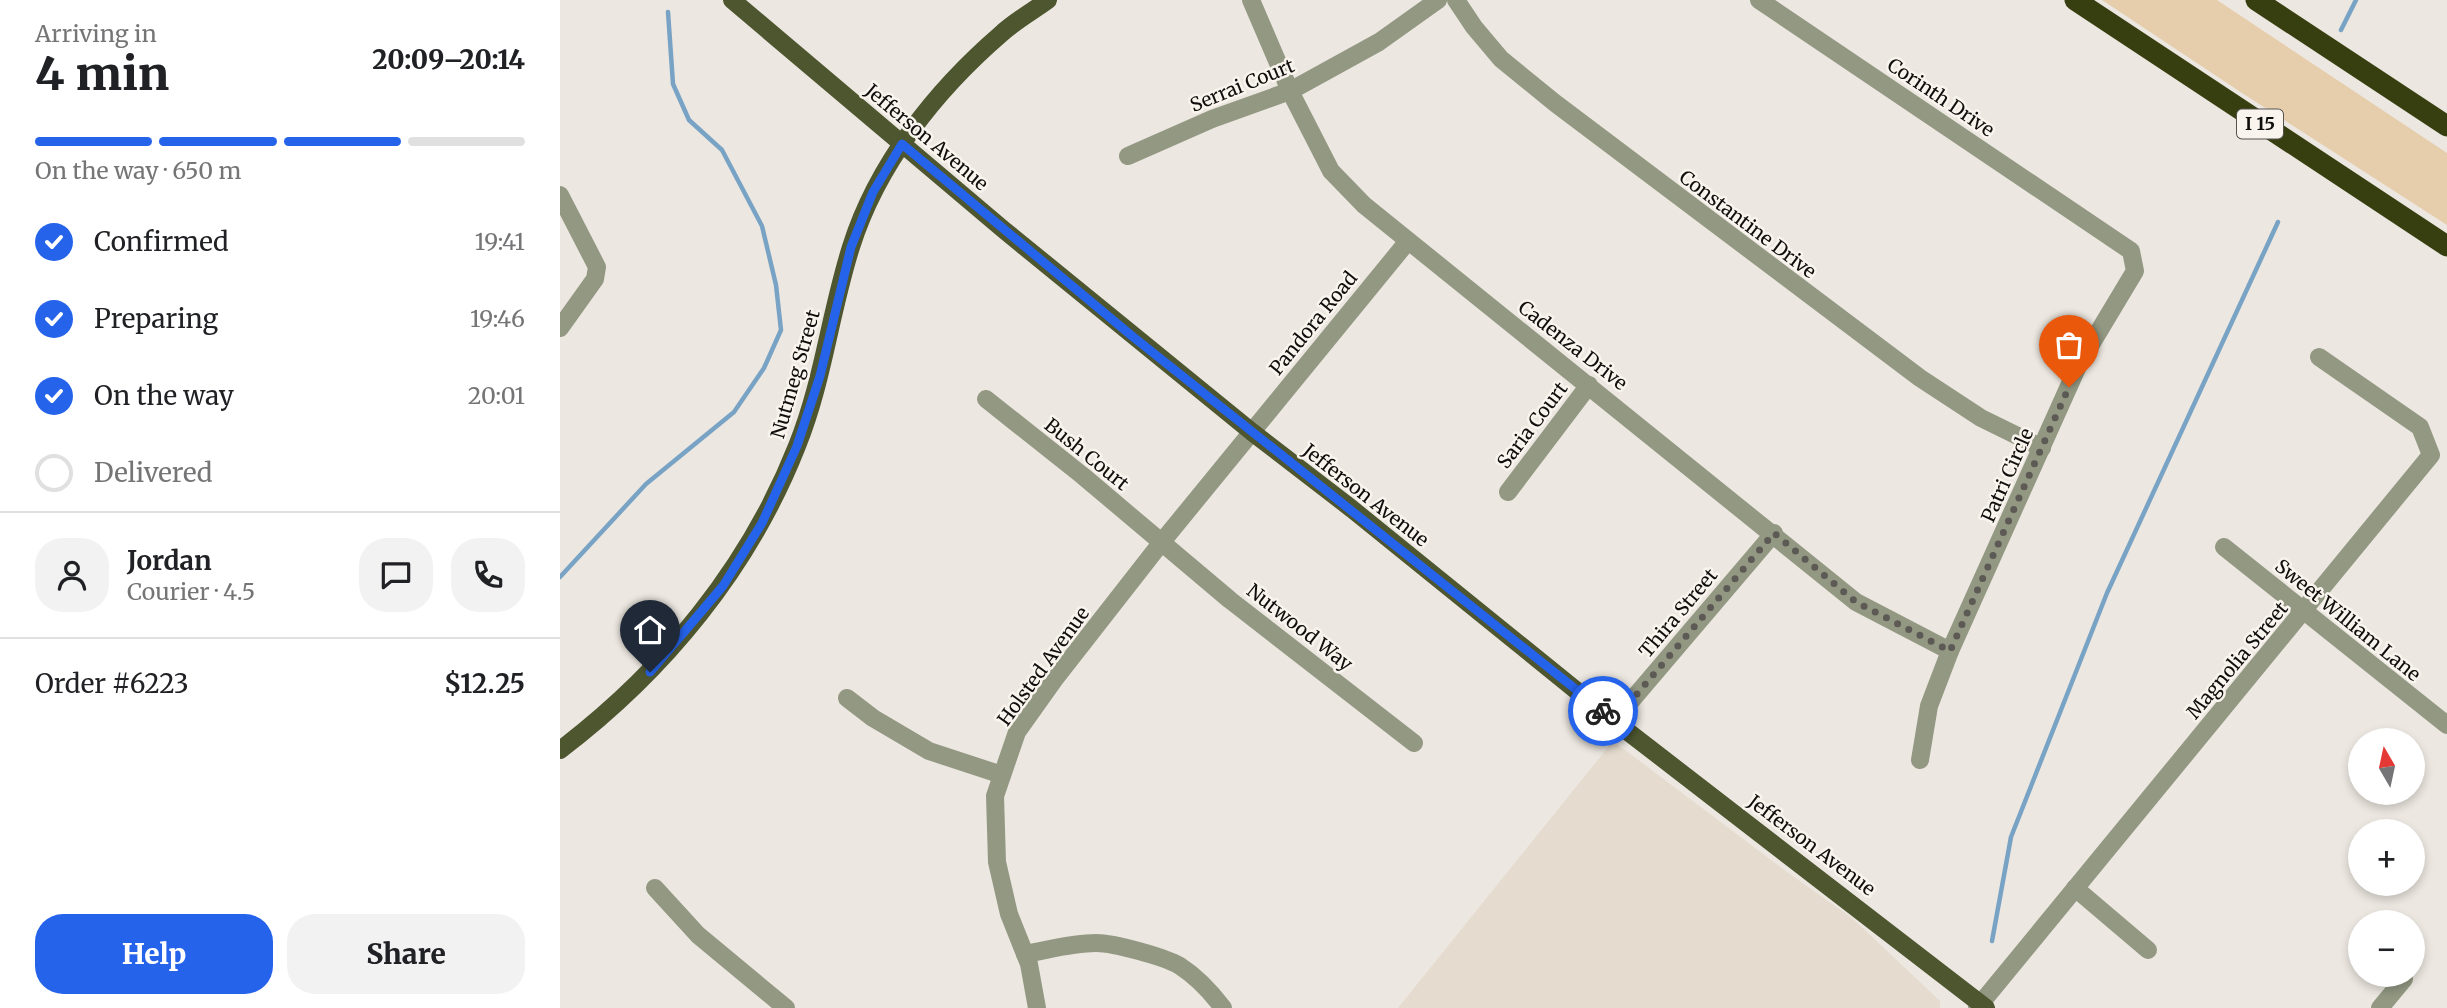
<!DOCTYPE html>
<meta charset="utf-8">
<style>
:root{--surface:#fff;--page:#f2f2f2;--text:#202124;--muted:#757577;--line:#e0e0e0;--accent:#2563eb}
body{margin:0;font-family:Merriweather,serif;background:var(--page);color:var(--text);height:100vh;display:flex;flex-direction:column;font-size:26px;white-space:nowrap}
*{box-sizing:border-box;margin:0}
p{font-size:23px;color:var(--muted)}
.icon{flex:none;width:38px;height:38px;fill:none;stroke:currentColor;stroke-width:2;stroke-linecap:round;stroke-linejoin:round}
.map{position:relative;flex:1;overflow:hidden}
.sheet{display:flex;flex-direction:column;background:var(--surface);width:560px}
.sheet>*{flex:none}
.needle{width:46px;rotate:351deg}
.controls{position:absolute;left:1788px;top:728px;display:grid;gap:14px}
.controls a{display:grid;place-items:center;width:77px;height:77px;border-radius:50%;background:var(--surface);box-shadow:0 4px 10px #0003;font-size:35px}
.pin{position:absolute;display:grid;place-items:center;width:60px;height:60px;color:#fff;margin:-72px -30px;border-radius:50% 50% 50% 0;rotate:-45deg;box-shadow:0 0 7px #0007}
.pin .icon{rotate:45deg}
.courier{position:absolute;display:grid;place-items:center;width:70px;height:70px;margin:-35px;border:5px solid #2563eb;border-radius:50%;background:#fff;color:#222;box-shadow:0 2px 9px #0007}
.overview em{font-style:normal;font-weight:800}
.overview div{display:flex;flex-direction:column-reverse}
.overview{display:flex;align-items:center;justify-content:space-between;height:119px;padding:0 35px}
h1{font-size:46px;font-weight:800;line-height:52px}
.bar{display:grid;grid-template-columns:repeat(4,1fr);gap:10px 7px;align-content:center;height:84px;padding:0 35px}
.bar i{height:9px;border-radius:5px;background:var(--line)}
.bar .active{background:var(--accent)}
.bar p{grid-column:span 4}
.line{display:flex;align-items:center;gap:18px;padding:0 35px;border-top:2px solid var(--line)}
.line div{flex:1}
.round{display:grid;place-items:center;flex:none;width:74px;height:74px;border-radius:28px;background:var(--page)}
ol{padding:0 35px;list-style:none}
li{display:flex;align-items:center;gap:21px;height:77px}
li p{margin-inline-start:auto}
li .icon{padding:7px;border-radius:50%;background:var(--accent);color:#fff;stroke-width:4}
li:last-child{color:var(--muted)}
li i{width:38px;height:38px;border:4px solid var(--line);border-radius:50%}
.primary-button{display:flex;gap:14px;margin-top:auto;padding:14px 35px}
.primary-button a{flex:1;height:80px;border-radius:28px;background:var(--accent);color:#fff;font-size:28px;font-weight:800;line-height:80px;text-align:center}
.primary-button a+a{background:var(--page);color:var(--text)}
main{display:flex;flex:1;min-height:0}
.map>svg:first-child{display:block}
</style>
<main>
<section class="sheet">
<div class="overview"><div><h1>4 min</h1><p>Arriving in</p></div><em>20:09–20:14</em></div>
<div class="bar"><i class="active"></i><i class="active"></i><i class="active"></i><i></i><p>On the way · 650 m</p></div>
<ol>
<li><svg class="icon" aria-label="check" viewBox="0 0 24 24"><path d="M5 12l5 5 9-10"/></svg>Confirmed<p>19:41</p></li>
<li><svg class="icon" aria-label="check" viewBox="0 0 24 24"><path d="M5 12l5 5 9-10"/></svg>Preparing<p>19:46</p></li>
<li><svg class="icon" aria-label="check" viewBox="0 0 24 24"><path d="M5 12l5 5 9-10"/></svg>On the way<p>20:01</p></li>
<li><i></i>Delivered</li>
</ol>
<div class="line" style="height:126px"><a class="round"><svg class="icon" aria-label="person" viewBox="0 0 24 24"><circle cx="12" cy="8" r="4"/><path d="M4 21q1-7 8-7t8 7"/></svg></a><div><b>Jordan</b><p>Courier · 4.5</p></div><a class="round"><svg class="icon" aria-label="chat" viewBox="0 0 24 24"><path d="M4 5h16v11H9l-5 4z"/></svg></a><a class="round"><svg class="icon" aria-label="phone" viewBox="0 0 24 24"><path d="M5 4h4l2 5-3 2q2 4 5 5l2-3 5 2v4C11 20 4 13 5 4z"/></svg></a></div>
<div class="line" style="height:91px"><div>Order #6223</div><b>$12.25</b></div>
<div class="primary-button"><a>Help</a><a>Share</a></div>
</section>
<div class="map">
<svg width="1887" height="1008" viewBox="0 0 1887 1008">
<rect width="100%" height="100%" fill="#ece7e0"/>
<!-- built -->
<polygon fill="#e5dbce" points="1053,741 1227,872 1292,918 1380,1001 1380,1008 838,1008"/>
<!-- green -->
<polygon fill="#e6ceac" points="1542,0 1657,0 1887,153 1887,225 1682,93"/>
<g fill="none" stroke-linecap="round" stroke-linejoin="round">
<!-- stream -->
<g stroke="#79a3c5" stroke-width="4.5">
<polyline points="1781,30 1796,0"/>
<polyline points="0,577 86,484 174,412 204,368 221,330 216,285 202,226 162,150 129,120 113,84 108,12"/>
<polyline points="1432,941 1451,837 1547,593 1718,222"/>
</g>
<!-- minor -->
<g stroke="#939883" stroke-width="18">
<polyline points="691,0 730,91 771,171 804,205 1296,602 1390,651"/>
<polyline points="896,0 914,27 941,59 995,103 1360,378 1421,418 1482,448"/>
<polyline points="1199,0 1571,251 1575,271 1518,366 1390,651 1369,706 1360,760"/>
<polyline points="568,156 652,119 730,91 819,42 878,0"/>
<polyline points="0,195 37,267 35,279 0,328"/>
<polyline points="426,399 523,476 670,600 854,743"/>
<polyline points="948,492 1029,385"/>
<polyline points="1664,547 1887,725"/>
<polyline points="287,698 313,718 369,751 442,775"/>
<polyline points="1054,721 1214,533"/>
<polyline points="95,888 138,935 226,1008"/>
<polyline points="1515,888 1588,950"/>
<path d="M465,954C488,950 512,943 536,943C554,943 605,957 620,966C637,977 651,992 663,1008"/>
<polyline points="477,1008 469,964 449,914 437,862 435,796 457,732 494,680 601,543 848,241"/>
<polyline points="1417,1008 1871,455 1860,427 1759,357"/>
<polyline points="1820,1008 1844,979"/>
</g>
<!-- major -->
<g stroke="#4e5630" stroke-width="18">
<polyline points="172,0 444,230 692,432 792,509 1054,721 1426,1008"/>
<path d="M0,750C104,671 189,568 237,446C263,382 270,313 291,247C317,164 376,90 441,34C455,21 473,11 488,0"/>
</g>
<!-- highway -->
<g stroke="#373f10" stroke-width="21">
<polyline points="1515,0 1887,246"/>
<polyline points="1696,0 1887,126"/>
</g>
</g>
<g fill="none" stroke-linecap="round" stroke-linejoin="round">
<!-- done -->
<polyline stroke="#5d5a56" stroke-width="7" stroke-dasharray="0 12.6" points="1043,711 1054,721 1214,533 1296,602 1390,651 1509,387"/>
<!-- route -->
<polyline stroke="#2563eb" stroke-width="9" points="90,672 163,586 202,523 237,446 260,376 291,247 313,192 342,144 572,336 1043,711"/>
</g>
<g text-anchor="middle" stroke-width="5" stroke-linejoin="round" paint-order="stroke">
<!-- shield labels -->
<rect fill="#f9f4ed" stroke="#565350" stroke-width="2" x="1677" y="109.5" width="46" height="29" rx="5"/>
<g font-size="18" font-weight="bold" fill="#100e0c">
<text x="1700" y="130">I 15</text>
</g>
<!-- street labels -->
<g font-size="19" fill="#100e0c" stroke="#f9f4ed">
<text transform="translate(682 85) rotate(-22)" y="7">Serrai Court</text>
<text transform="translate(1381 97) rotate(34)" y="7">Corinth Drive</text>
<text transform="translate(367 137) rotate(40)" y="7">Jefferson Avenue</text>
<text transform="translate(1188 224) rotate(37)" y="7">Constantine Drive</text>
<text transform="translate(753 323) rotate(-51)" y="7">Pandora Road</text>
<text transform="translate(1013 345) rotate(38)" y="7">Cadenza Drive</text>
<text transform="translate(235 374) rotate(-74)" y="7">Nutmeg Street</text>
<text transform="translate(972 425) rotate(-53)" y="7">Saria Court</text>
<text transform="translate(527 454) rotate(39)" y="7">Bush Court</text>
<text transform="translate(1447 475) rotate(-66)" y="7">Patri Circle</text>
<text transform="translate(806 495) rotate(38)" y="7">Jefferson Avenue</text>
<text transform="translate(1118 613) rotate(-50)" y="7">Thira Street</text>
<text transform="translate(1788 620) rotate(39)" y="7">Sweet William Lane</text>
<text transform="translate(740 627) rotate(38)" y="7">Nutwood Way</text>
<text transform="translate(1677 660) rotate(-50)" y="7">Magnolia Street</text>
<text transform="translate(483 666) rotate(-54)" y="7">Holsted Avenue</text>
<text transform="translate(1252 845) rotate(37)" y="7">Jefferson Avenue</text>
</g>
</g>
</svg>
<div class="controls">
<a><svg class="needle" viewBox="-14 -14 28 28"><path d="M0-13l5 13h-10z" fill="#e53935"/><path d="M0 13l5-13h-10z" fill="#757577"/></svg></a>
<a>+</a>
<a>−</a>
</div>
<div class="pin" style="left:1509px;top:387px;background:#ea580c"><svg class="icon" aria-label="bag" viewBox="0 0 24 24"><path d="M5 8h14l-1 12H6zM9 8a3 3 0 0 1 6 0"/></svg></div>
<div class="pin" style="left:90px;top:672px;background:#1f2937"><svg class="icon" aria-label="home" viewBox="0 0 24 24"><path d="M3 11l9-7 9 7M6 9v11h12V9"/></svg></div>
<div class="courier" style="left:1043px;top:711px"><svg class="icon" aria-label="bike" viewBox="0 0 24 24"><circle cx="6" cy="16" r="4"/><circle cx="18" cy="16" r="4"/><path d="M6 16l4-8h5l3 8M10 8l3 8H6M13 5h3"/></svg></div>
</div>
</main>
